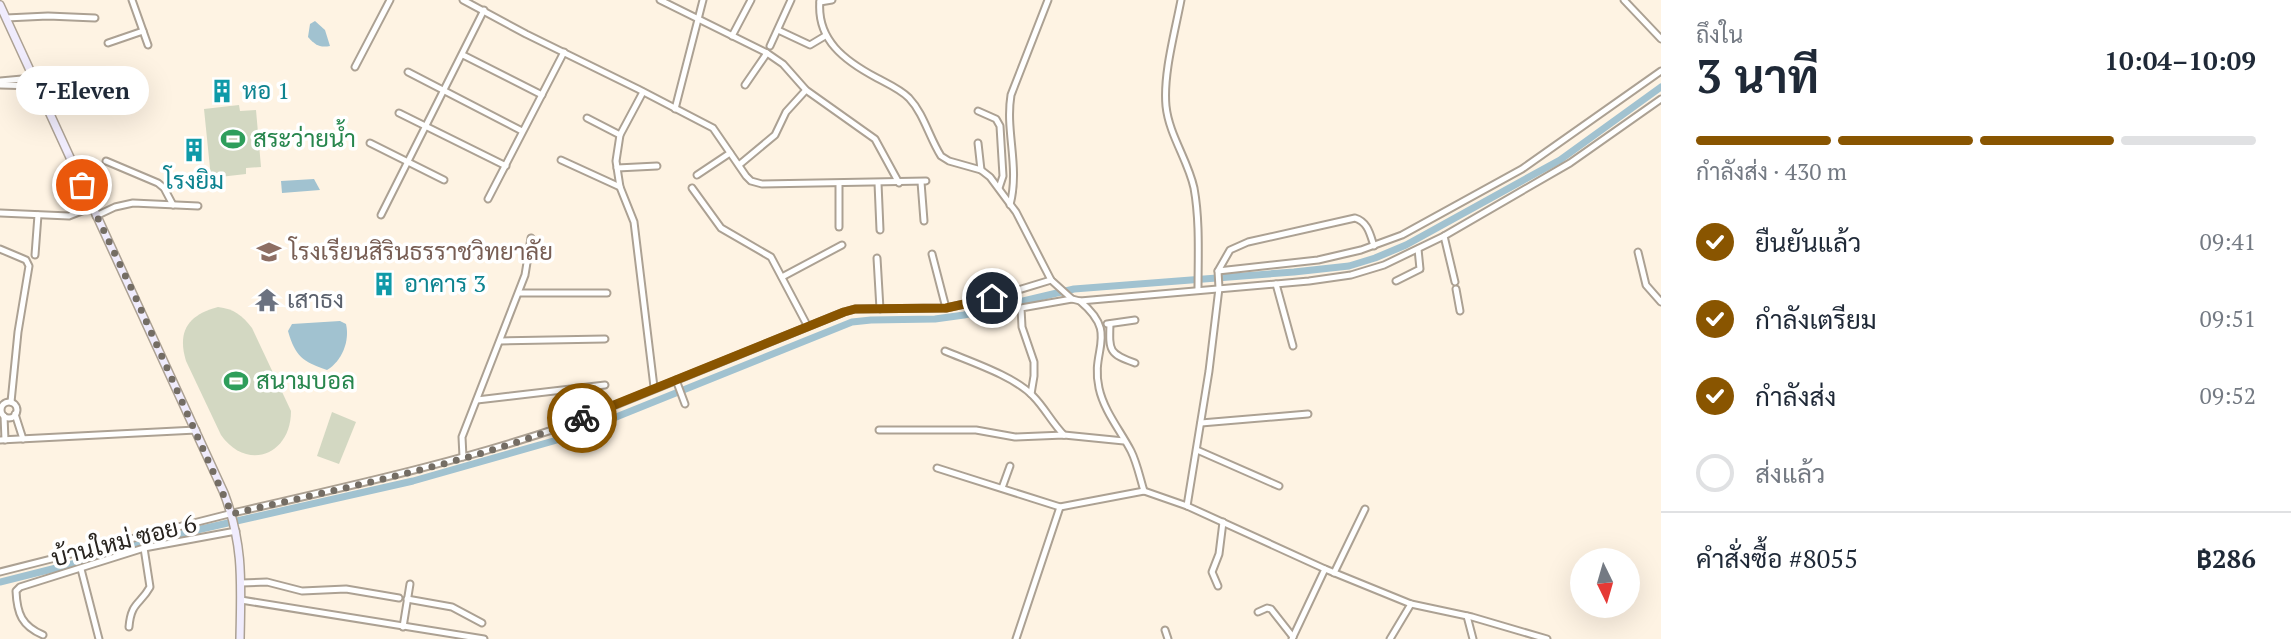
<!DOCTYPE html>
<html lang="th">
<meta charset="utf-8">
<style>
:root{--surface:#fff;--page:#f2f2f3;--text:#1f2937;--muted:#747a83;--line:#e0e1e3;--accent:#895500}
body{margin:0;font-family:"PT Serif",Sarabun,serif;background:var(--page);color:var(--text);height:100vh;display:flex;flex-direction:column;font-size:26px;white-space:nowrap}
*{box-sizing:border-box;margin:0}
p{font-size:23px;color:var(--muted)}
.icon{flex:none;width:38px;height:38px;fill:none;stroke:currentColor;stroke-width:2;stroke-linecap:round;stroke-linejoin:round}
.map{position:relative;flex:1;overflow:hidden}
.details{display:flex;flex-direction:column;background:var(--surface);width:630px}
.details>*{flex:none}
.needle{width:46px;rotate:175deg}
.buttons{position:absolute;left:1570px;top:548px;display:grid;gap:14px}
.buttons a{display:grid;place-items:center;width:70px;height:70px;border-radius:50%;background:var(--surface);box-shadow:0 7px 28px #0002;font-size:35px}
.pin{position:absolute;display:grid;place-items:center;width:60px;height:60px;color:#fff;margin:-30px;border:4px solid #fff;border-radius:50%;box-shadow:0 2px 7px #0007}
.courier{position:absolute;display:grid;place-items:center;width:70px;height:70px;margin:-35px;border:5px solid #895500;border-radius:50%;background:#fff;color:#222;box-shadow:0 2px 9px #0007}
.bubble{position:absolute;height:49px;border-radius:24px;background:var(--surface);box-shadow:0 7px 28px #0002;font-size:23px;font-weight:700;line-height:49px;text-align:center}
.summary em{font-style:normal;font-weight:700}
.summary div{display:flex;flex-direction:column-reverse}
.summary{display:flex;align-items:center;justify-content:space-between;height:119px;padding:0 35px}
h1{font-size:46px;font-weight:700;line-height:52px}
.bar{display:grid;grid-template-columns:repeat(4,1fr);gap:10px 7px;align-content:center;height:84px;padding:0 35px}
.bar i{height:9px;border-radius:5px;background:var(--line)}
.bar .active{background:var(--accent)}
.bar p{grid-column:span 4}
.line{display:flex;align-items:center;gap:18px;padding:0 35px;border-top:2px solid var(--line)}
.line div{flex:1}
ol{padding:0 35px;list-style:none}
li{display:flex;align-items:center;gap:21px;height:77px}
li p{margin-inline-start:auto}
li .icon{padding:7px;border-radius:50%;background:var(--accent);color:#fff;stroke-width:4}
li:last-child{color:var(--muted)}
li i{width:38px;height:38px;border:4px solid var(--line);border-radius:50%}
main{display:flex;flex:1;min-height:0}
.map>svg:first-child{display:block}
</style>
<main>
<div class="map">
<svg width="1661" height="639" viewBox="0 0 1661 639">
<rect width="100%" height="100%" fill="#fef3e3"/>
<!-- green -->
<g fill="#d3d8c2">
<polygon points="239,105 240,111 256,110 261,167 246,168 246,174 211,178 204,109"/>
<path d="M218,307C234,309 242,315 252,328L291,411C291,455 247,472 221,435L186,361C177,331 188,315 218,307Z"/>
<polygon points="332,412 356,422 339,464 317,456"/>
</g>
<!-- water -->
<g fill="#a1c2d0">
<path d="M315,21L325,30L330,46C320,48 315,45 308,37L310,24Z"/>
<polygon points="314,179 320,190 282,193 281,181"/>
<path d="M340,321L346,324C350,341 342,361 327,370C303,362 295,356 288,331L292,324Z"/>
</g>
<g fill="none" stroke-linecap="round" stroke-linejoin="round">
<!-- canal -->
<polyline stroke="#a1c2d0" stroke-width="7" points="0,582 76,563 144,542 413,481 564,438 852,322 871,320 935,319 964,315 1074,289 1294,272 1349,266 1375,258 1406,245 1560,160 1661,87"/>
<!-- street casing -->
<g stroke="#aca193" stroke-width="9">
<g id="street">
<polyline points="132,0 148,45"/>
<polyline points="463,0 526,34 638,89 713,128 746,176 751,181 762,184 926,181"/>
<polyline points="660,0 767,53 783,64 806,90 875,139 899,183"/>
<path d="M820,0C816,40 845,61 877,78C888,84 900,89 909,98C924,114 929,137 941,156L949,161L981,170L990,177L1016,212L1051,280L1072,299L1080,301L1309,281L1351,275L1384,265L1444,236L1570,163L1661,99"/>
<path d="M1181,0C1175,32 1163,74 1166,106C1169,135 1188,160 1194,188C1200,221 1198,257 1198,290"/>
<polyline points="1624,0 1661,39"/>
<polyline points="820,2 832,0"/>
<polyline points="6,18 48,16 95,18"/>
<polyline points="778,30 810,45 825,36"/>
<polyline points="732,36 751,0"/>
<polyline points="108,43 143,31"/>
<polyline points="770,46 791,0"/>
<polyline points="463,55 542,95"/>
<polyline points="355,67 390,0"/>
<polyline points="408,72 522,131"/>
<polyline points="0,81 33,78"/>
<polyline points="0,85 36,86"/>
<polyline points="745,85 767,53"/>
<polyline points="643,92 620,135 616,161 620,187 634,222 654,387"/>
<polyline points="675,109 703,0"/>
<polyline points="978,111 996,119 1000,126 1003,176 999,188"/>
<polyline points="399,113 506,166"/>
<polyline points="587,118 620,135"/>
<polyline points="370,143 444,180"/>
<polyline points="978,143 981,170"/>
<polyline points="561,160 620,187"/>
<polyline points="106,161 158,183 164,188 173,205"/>
<polyline points="739,165 775,135 786,112 806,90"/>
<polyline points="617,168 657,166"/>
<polyline points="697,175 730,153"/>
<polyline points="921,182 924,221"/>
<polyline points="878,183 880,230"/>
<polyline points="692,188 721,228 771,257 807,325"/>
<polyline points="488,199 564,52"/>
<path d="M1010,205C1020,166 1005,132 1011,95L1048,0"/>
<polyline points="0,213 69,216 92,207"/>
<polyline points="381,215 484,10"/>
<polyline points="96,216 115,207 133,203 198,206"/>
<polyline points="839,227 839,184"/>
<polyline points="1444,236 1455,282"/>
<polyline points="0,249 26,260 29,266 18,332 11,402"/>
<polyline points="1638,252 1646,285 1661,302"/>
<polyline points="932,254 946,308"/>
<polyline points="35,255 38,215"/>
<polyline points="877,258 880,309"/>
<polyline points="1218,271 1318,260 1361,250 1402,235 1522,169 1661,71"/>
<polyline points="782,277 842,245"/>
<polyline points="1396,281 1420,269 1418,249"/>
<polyline points="1276,284 1293,346"/>
<polyline points="1456,289 1460,311"/>
<polyline points="519,293 607,293"/>
<path d="M1080,301C1120,335 1090,348 1099,388C1104,411 1120,430 1131,451C1137,463 1140,478 1144,491"/>
<polyline points="1107,324 1135,320"/>
<path d="M1110,324C1109,351 1109,354 1135,363"/>
<polyline points="500,341 605,339"/>
<path d="M945,351C971,362 1014,376 1033,396C1045,408 1052,423 1064,435"/>
<polyline points="676,380 685,404"/>
<polyline points="1031,394 1034,376 1034,362 1022,327 1021,308 1072,299"/>
<polyline points="477,400 605,385"/>
<circle cx="9" cy="410" r="8"/>
<polyline points="15,414 23,439"/>
<polyline points="4,416 5,440"/>
<polyline points="1201,423 1308,414"/>
<polyline points="879,430 976,430 1015,437 1064,435 1124,441"/>
<polyline points="0,440 196,430"/>
<polyline points="1197,450 1279,486"/>
<polyline points="463,457 462,437 525,275 531,238"/>
<polyline points="937,468 1060,507 1144,491 1187,506 1325,569 1411,604 1472,617 1547,639"/>
<polyline points="1002,488 1010,466"/>
<path d="M1187,506L1209,371L1219,288L1218,271L1230,250L1248,242L1355,218C1368,222 1370,234 1374,246"/>
<polyline points="81,569 99,639"/>
<path d="M0,572C78,553 155,532 233,513C344,487 456,463 564,426L844,312L855,309L946,308L992,298L1051,280"/>
<polyline points="1334,573 1365,509"/>
<polyline points="241,583 267,582 302,591 346,589 399,598"/>
<polyline points="1218,586 1212,572 1219,554 1223,522"/>
<polyline points="407,599 452,607 482,623"/>
<polyline points="241,600 484,639"/>
<polyline points="1258,612 1267,608 1271,609 1293,637"/>
<polyline points="1467,616 1473,639"/>
<path d="M129,627C131,602 140,605 150,587L144,548"/>
<polyline points="403,627 410,584"/>
<polyline points="1165,630 1168,639"/>
<path d="M43,635C22,626 17,614 16,591L20,587L144,548L236,531"/>
<polyline points="1016,639 1060,507"/>
<polyline points="1292,639 1325,569"/>
<polyline points="1390,639 1411,604"/>
</g>
</g>
<!-- secondary casing -->
<g stroke="#aca193" stroke-width="10">
<path id="secondary" d="M0,5L224,493C244,546 241,583 240,639"/>
</g>
<!-- street -->
<use href="#street" stroke="#fff" stroke-width="5"/>
<!-- secondary -->
<use href="#secondary" stroke="#f0ecfd" stroke-width="7"/>
</g>
<g fill="none" stroke-linecap="round" stroke-linejoin="round">
<!-- done -->
<path stroke="#746d64" stroke-width="7" stroke-dasharray="0 12.6" d="M82,185L134,294L232,514C348,486 471,464 582,418"/>
<!-- route -->
<polyline stroke="#895500" stroke-width="9" points="582,418 844,312 855,309 946,308 992,298"/>
</g>
<!-- icons -->
<defs>
<g id="building-bare" transform="scale(1.89)"><path d="M-4-6H4V6H1V3H-1V6H-4ZM-2.5-4.3h1.7v1.8h-1.7ZM.8-4.3h1.7v1.8H.8ZM-2.5-1h1.7V.8h-1.7ZM.8-1h1.7V.8H.8Z" fill="#0f9aa8" stroke="#fff" stroke-width="2.5" paint-order="stroke"/></g>
<g id="stadium-bare" transform="scale(1.89)"><path d="M0-5a6.5 5 0 1 0 0 10a6.5 5 0 1 0 0-10ZM-3.5-1.8h7v3.6h-7Z" fill="#2e9e5b" stroke="#fff" stroke-width="2.5" paint-order="stroke"/></g>
<g id="school-bare" transform="scale(1.89)"><path d="M0-5L7-2L0 1L-7-2ZM-4 1L0 2.5L4 1V4Q0 6-4 4Z" fill="#8d6e63" stroke="#fff" stroke-width="2.5" paint-order="stroke"/></g>
<g id="temple-bare" transform="scale(1.89)"><path d="M0-6L5-2H3V0L6.5 2.5H4V6H1.5V3h-3V6H-4V2.5H-6.5L-3 0V-2H-5Z" fill="#6b7280" stroke="#fff" stroke-width="2.5" paint-order="stroke"/></g>
</defs>
<g fill-rule="evenodd">
<use href="#building-bare" x="222" y="91"/>
<use href="#stadium-bare" x="233" y="139"/>
<use href="#building-bare" x="194" y="150"/>
<use href="#school-bare" x="269" y="252"/>
<use href="#building-bare" x="384" y="284"/>
<use href="#temple-bare" x="267" y="300"/>
<use href="#stadium-bare" x="236" y="381"/>
</g>
<g text-anchor="middle" stroke-width="7" stroke-linejoin="round" paint-order="stroke">
<!-- culture labels -->
<g font-size="24" fill="#0d838f" stroke="#fff" text-anchor="start">
<text x="242" y="99">หอ 1</text>
<text x="194" y="189" text-anchor="middle">โรงยิม</text>
<text x="404" y="292">อาคาร 3</text>
</g>
<!-- leisure labels -->
<g font-size="24" fill="#27864d" stroke="#fff" text-anchor="start">
<text x="253" y="147">สระว่ายน้ำ</text>
<text x="256" y="389">สนามบอล</text>
</g>
<!-- education labels -->
<g font-size="24" fill="#785e54" stroke="#fff" text-anchor="start">
<text x="289" y="260">โรงเรียนสิรินธรราชวิทยาลัย</text>
</g>
<!-- worship labels -->
<g font-size="24" fill="#5b616d" stroke="#fff" text-anchor="start">
<text x="287" y="308">เสาธง</text>
</g>
<!-- street labels -->
<g font-size="24" fill="#292520" stroke="#fff">
<text transform="translate(124 541) rotate(-14)" y="8">บ้านใหม่ ซอย 6</text>
</g>
</g>
</svg>
<div class="buttons">
<a><svg class="needle" viewBox="-14 -14 28 28"><path d="M0-13l5 13h-10z" fill="#e53935"/><path d="M0 13l5-13h-10z" fill="#747a83"/></svg></a>
</div>
<div class="pin" style="left:82px;top:185px;background:#ea580c"><svg class="icon" aria-label="bag" viewBox="0 0 24 24"><path d="M5 8h14l-1 12H6zM9 8a3 3 0 0 1 6 0"/></svg></div>
<div class="pin" style="left:992px;top:298px;background:#1f2937"><svg class="icon" aria-label="home" viewBox="0 0 24 24"><path d="M3 11l9-7 9 7M6 9v11h12V9"/></svg></div>
<div class="courier" style="left:582px;top:418px"><svg class="icon" aria-label="bike" viewBox="0 0 24 24"><circle cx="6" cy="16" r="4"/><circle cx="18" cy="16" r="4"/><path d="M6 16l4-8h5l3 8M10 8l3 8H6M13 5h3"/></svg></div>
<div class="bubble" style="left:16px;top:66px;width:133px">7-Eleven</div>
</div>
<section class="details">
<div class="summary"><div><h1>3 นาที</h1><p>ถึงใน</p></div><em>10:04–10:09</em></div>
<div class="bar"><i class="active"></i><i class="active"></i><i class="active"></i><i></i><p>กำลังส่ง · 430 m</p></div>
<ol>
<li><svg class="icon" aria-label="check" viewBox="0 0 24 24"><path d="M5 12l5 5 9-10"/></svg>ยืนยันแล้ว<p>09:41</p></li>
<li><svg class="icon" aria-label="check" viewBox="0 0 24 24"><path d="M5 12l5 5 9-10"/></svg>กำลังเตรียม<p>09:51</p></li>
<li><svg class="icon" aria-label="check" viewBox="0 0 24 24"><path d="M5 12l5 5 9-10"/></svg>กำลังส่ง<p>09:52</p></li>
<li><i></i>ส่งแล้ว</li>
</ol>
<div class="line" style="height:91px"><div>คำสั่งซื้อ #8055</div><b>฿286</b></div>
</section>
</main>
